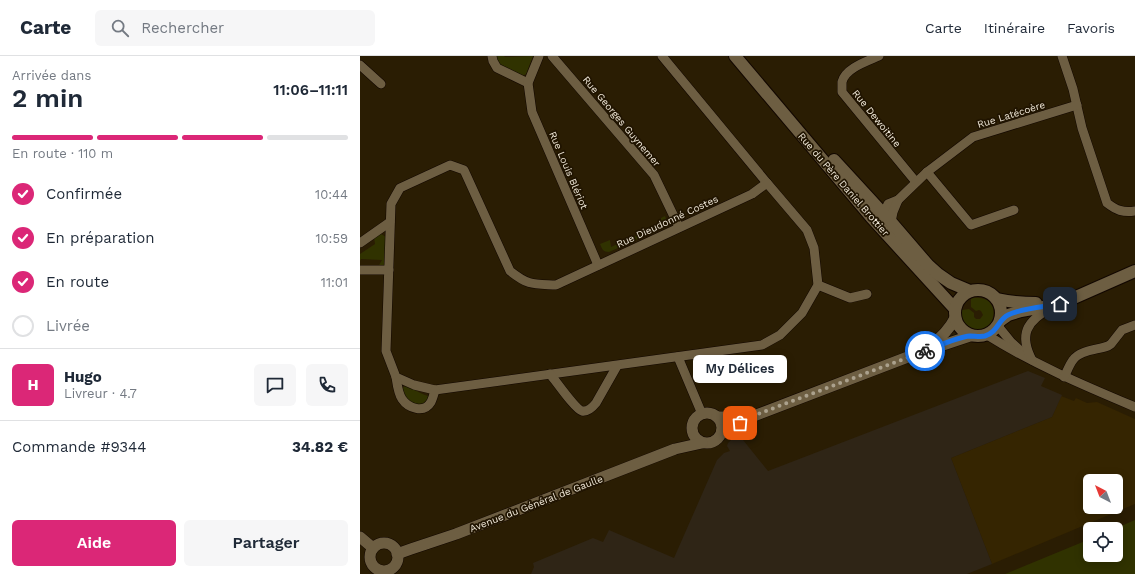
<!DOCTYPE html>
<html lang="fr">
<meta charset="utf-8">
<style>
:root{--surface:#fff;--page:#f6f6f7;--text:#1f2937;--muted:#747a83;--line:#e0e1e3;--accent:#db2777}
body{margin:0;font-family:"Work Sans",sans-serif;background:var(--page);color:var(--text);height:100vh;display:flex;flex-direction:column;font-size:15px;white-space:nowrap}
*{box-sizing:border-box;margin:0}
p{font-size:13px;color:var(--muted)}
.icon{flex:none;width:22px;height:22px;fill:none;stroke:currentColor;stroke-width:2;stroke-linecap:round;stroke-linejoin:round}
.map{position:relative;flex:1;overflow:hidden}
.side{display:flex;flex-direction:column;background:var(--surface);width:360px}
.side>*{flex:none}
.needle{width:26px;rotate:318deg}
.fabs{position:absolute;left:723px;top:418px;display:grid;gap:8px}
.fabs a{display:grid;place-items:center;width:40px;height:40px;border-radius:6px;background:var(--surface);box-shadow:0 2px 10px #0003;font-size:20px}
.pin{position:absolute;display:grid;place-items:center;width:34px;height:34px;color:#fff;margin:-17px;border-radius:8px;box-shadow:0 2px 6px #0006}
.courier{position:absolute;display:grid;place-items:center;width:40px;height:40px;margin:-20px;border:3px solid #1a73e8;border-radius:50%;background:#fff;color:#222;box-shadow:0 1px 5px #0007}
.bubble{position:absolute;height:28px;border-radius:6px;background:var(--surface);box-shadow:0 2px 10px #0003;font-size:13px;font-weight:600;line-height:28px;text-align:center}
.head em{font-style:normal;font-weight:600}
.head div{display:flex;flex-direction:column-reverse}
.head{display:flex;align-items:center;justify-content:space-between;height:68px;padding:0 12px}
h1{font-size:26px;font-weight:600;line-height:30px}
.bar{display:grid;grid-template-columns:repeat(4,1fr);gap:6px 4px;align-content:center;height:48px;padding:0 12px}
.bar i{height:5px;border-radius:3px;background:var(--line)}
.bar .active{background:var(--accent)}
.bar p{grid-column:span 4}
.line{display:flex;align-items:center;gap:10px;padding:0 12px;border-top:1px solid var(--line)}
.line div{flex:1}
.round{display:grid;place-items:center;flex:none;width:42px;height:42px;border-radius:6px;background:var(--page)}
ol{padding:0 12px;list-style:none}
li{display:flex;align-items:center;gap:12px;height:44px}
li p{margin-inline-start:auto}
li .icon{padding:4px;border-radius:50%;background:var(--accent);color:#fff;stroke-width:4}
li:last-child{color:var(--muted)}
li i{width:22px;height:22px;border:2px solid var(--line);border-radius:50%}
.cta{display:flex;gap:8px;margin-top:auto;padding:8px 12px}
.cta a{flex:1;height:46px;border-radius:6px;background:var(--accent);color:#fff;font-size:16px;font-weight:600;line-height:46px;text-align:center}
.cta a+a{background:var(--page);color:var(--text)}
header{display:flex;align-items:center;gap:24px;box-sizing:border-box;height:56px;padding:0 20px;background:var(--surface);border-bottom:1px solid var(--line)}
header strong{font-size:19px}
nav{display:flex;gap:22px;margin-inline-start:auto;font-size:14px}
.search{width:280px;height:36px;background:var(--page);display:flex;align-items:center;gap:10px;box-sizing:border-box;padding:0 14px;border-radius:6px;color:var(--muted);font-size:15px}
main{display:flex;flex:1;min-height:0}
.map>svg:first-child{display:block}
</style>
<header>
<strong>Carte</strong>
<div class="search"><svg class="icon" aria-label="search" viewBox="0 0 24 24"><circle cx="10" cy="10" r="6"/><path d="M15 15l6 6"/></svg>Rechercher</div>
<nav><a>Carte</a><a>Itinéraire</a><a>Favoris</a></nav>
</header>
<main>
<section class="side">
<div class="head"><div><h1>2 min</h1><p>Arrivée dans</p></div><em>11:06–11:11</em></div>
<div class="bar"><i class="active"></i><i class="active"></i><i class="active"></i><i></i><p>En route · 110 m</p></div>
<ol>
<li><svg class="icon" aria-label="check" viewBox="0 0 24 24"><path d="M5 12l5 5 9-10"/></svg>Confirmée<p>10:44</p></li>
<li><svg class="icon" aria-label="check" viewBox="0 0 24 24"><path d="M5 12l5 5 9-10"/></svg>En préparation<p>10:59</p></li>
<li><svg class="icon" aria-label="check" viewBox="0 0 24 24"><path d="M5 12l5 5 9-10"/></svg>En route<p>11:01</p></li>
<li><i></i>Livrée</li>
</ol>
<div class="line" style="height:72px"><b class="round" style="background:var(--accent);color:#fff">H</b><div><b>Hugo</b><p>Livreur · 4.7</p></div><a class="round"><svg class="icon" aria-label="chat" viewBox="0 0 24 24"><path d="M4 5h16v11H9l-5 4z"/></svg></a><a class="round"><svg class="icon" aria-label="phone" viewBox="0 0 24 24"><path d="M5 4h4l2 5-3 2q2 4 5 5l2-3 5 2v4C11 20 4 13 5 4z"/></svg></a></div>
<div class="line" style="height:52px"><div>Commande #9344</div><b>34.82 €</b></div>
<div class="cta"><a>Aide</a><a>Partager</a></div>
</section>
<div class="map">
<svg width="775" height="518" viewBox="0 0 775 518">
<rect width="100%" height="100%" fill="#2a1d03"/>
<!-- built -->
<path fill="#352501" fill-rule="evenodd" d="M701,340L714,345L716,342L727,347L737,346L775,363V448L632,508L591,402L692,361ZM730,425H756V451H730Z"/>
<!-- education -->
<polygon fill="#2f2516" points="668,315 685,322 681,330 702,339 692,361 591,402 632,508 607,518 171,518 174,511 173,507 233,482 243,486 249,474 314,502 357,404 364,397 370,395 367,390 368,387 373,382 379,379 408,415"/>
<!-- green -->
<g fill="#303200">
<polygon points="136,0 144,0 145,1 173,0 166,18 162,20 139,8 138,7"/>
<path d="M305,160C307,165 306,168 302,172L249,196C243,196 242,193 240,188L250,184L251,191L300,169L301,162Z"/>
<polygon points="21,178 26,181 25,209 22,211 18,211 22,204 1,203 0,205 0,198 15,188 14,181"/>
<path d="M613,242C648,237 633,290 608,271C602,267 601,261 602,254L609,253L614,257V261L616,263H620L623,259L621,255L619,254L616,255L611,251V243Z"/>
<path d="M45,330C52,331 60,338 68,340L69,342L63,349H55L46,342L42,334L43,332Z"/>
<polygon points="775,464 775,518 645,518 730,483 730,499 756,499 756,473 754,473"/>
</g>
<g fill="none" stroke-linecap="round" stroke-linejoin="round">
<!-- minor casing -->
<g stroke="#120700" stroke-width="10">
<g id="minor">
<polyline points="132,0 133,5 137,12 168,27"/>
<polyline points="179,0 168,27 172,56 238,209"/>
<polyline points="192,0 294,119 319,171"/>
<polyline points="302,0 407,127"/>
<path d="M519,0C508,5 485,12 482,26C482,29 482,33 482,36L556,126"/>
<path d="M702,0L713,33L722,72L747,147C756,154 763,157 775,155"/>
<polyline points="0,9 21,28"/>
<path d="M90,109L104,114L150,215C169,230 173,228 196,229L392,138L407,127L447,174L454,192L458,229L442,257L420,279L402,289L75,334L54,329L36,321L26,295L31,148L40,132Z"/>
<polyline points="567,116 611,169 654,154"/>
<polyline points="524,163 523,159 528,148 538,144 567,116 613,81 717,49"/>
<polyline points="531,166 533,156 538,144"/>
<polyline points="0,187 30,166"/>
<polyline points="0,214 29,214"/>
<polyline points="458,229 490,242 507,238"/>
<polyline points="638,270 651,286 662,296"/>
<path d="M627,279C673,308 725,330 775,351"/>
<polyline points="318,301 342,358"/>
<path d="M672,304C659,279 666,265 691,252"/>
<path d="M190,318C196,325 215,353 222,355C228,356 232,352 236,347L257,310"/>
<path d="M36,321C37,328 38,337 42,343C48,352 64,358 71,346C73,342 74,338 75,334"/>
<path d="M704,321C707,316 709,309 713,304C720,294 737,294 748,290L751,288L762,274L775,269"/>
</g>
</g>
<!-- tertiary casing -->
<g stroke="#120700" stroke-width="12">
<g id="tertiary">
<path d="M570,290C581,282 589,274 595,262"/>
<circle cx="347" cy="372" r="15"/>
<polyline points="357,361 388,361"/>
<polyline points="362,374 369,372 391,361 553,299 610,280"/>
<polyline points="0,481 13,492"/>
<circle cx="24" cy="501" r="14"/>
<polyline points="37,498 51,493 96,478 315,393 342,387"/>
</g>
</g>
<!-- secondary casing -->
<g stroke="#120700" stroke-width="14">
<g id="secondary">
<polyline points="375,0 511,161 595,253"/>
<polyline points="474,104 531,166 568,209 578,218 591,227 610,235"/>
<circle cx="618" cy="257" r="23"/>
<path d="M637,243C650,246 662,247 676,247"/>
<polyline points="641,264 648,259 661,255 700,248 775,215"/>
</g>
</g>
<!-- minor -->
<use href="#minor" stroke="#6d5e42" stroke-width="9"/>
<!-- tertiary -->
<use href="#tertiary" stroke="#6d5e42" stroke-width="11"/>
<!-- secondary -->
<use href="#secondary" stroke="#6d5e42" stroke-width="12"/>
</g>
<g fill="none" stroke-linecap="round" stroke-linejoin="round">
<!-- done -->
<polyline stroke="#aba18d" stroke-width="4" stroke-dasharray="0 7.2" points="380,367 390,361 565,295"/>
<!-- route -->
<path stroke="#1a73e8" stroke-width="5" d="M565,295C578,290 598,281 610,280C615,280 620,281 625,280C638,276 638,264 648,259C662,252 684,251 700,248"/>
</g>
<g text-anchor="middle" stroke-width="3.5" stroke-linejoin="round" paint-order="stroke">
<!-- street labels -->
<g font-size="10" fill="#f0e8d8" stroke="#201400">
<text transform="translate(651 58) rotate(-17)" y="4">Rue Latécoère</text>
<text transform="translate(517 62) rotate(51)" y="4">Rue Dewoitine</text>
<text transform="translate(262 65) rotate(50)" y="4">Rue Georges Guynemer</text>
<text transform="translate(209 114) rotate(67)" y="4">Rue Louis Blériot</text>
<text transform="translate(484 128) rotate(49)" y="4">Rue du Père Daniel Brottier</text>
<text transform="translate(307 165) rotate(-25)" y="4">Rue Dieudonné Costes</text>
<text transform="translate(176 447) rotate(-21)" y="4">Avenue du Général de Gaulle</text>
</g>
</g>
</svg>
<div class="fabs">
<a><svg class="needle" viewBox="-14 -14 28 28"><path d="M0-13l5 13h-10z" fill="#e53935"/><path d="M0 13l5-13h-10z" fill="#747a83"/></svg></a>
<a><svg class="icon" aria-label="locate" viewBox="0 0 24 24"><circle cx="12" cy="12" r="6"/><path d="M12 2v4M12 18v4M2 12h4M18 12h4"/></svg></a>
</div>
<div class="pin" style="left:380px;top:367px;background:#ea580c"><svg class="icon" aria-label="bag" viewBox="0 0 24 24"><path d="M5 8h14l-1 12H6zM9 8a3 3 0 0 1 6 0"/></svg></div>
<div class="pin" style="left:700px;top:248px;background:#1f2937"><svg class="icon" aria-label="home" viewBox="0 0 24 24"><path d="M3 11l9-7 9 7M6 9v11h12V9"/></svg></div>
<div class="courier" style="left:565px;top:295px"><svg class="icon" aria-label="bike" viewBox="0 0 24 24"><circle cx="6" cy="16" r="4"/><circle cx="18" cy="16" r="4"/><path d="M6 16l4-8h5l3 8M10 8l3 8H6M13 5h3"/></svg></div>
<div class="bubble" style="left:333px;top:299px;width:94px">My Délices</div>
</div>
</main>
